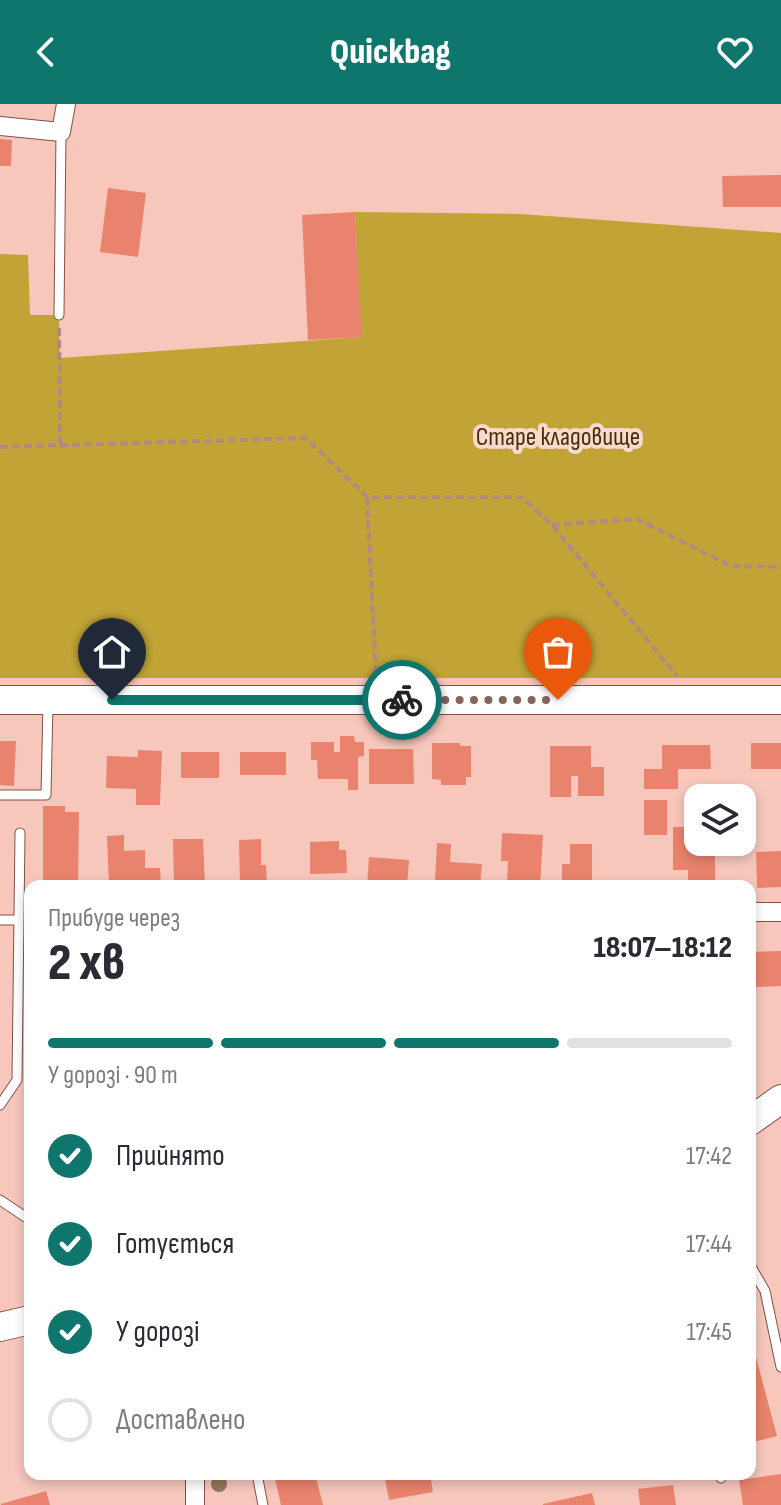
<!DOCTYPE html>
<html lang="uk">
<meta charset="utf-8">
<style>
:root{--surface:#fff;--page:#f2f2f3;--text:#2b2b33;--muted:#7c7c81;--line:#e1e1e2;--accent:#0f766e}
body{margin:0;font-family:"Sofia Sans Condensed",sans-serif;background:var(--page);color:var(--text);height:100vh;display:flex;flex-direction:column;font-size:30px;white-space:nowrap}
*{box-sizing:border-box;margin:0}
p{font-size:26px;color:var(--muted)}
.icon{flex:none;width:44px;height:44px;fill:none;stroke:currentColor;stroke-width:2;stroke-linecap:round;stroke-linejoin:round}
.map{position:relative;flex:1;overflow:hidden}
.panel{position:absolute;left:24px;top:776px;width:732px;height:600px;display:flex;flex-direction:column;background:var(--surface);border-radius:16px;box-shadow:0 4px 12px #0003}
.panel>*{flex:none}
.fabs{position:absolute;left:684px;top:680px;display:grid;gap:16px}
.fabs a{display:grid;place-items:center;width:72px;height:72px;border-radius:16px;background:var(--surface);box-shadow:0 4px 12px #0003;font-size:40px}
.pin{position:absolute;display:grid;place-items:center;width:68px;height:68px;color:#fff;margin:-82px -34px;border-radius:50% 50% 50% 0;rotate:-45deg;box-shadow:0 0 8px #0007}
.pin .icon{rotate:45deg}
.courier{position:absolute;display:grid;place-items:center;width:80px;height:80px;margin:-40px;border:6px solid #0f766e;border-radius:50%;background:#fff;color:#222;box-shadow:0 2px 10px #0007}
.head em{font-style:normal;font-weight:800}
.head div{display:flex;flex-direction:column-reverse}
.head{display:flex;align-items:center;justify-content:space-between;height:136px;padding:0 24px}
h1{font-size:52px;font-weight:800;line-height:60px}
.bar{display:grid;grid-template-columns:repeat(4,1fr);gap:12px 8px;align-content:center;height:96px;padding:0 24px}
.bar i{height:10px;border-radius:6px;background:var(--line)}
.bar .on{background:var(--accent)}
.bar p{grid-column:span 4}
ol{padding:0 24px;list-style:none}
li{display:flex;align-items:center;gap:24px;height:88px}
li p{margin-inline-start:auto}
li .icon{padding:8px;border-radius:50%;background:var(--accent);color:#fff;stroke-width:4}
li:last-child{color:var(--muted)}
li i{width:44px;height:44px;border:4px solid var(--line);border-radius:50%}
header{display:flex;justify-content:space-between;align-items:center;height:104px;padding:0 24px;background:var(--accent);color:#fff;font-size:36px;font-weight:800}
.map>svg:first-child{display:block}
</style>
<header><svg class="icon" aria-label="back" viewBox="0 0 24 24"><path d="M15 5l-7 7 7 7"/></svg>Quickbag<svg class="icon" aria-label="heart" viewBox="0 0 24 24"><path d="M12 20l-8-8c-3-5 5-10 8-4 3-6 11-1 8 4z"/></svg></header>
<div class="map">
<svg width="781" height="1401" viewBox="0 0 781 1401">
<rect width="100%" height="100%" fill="#f7c7bc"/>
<!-- green -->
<polygon fill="#c2a436" points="355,108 521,110 781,129 781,574 0,574 0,150 28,151 30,211 59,211 60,254 361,233"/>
<!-- building -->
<g fill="#e9836d">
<polygon points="0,35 12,36 11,62 0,62"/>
<polygon points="781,71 781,103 723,103 722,72"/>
<polygon points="108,84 146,89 138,153 100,148"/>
<polygon points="355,108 362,233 308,236 302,111"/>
<polygon points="340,632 354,632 355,638 364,638 364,652 358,653 358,686 348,686 348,675 318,675 317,656 311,656 311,638 334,638 334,648 340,648"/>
<polygon points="0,637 16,637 14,682 0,681"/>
<polygon points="432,639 460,639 460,642 471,642 471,673 466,673 466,681 441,681 441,676 432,675"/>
<rect x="751" y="639" width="30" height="26"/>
<polygon points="662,641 710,641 711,665 678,665 678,685 644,685 644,665 662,665"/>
<polygon points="550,642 591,642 591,663 604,663 604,692 578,692 578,672 571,672 571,693 550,693"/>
<polygon points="369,645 413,645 414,680 369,680"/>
<polygon points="138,646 162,647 160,701 136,701 136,685 106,684 107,652 138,653"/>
<rect x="181" y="648" width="38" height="26"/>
<rect x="240" y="648" width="46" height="23"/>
<rect x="644" y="696" width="23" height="35"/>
<polygon points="43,702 65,702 65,708 79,708 78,782 43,782"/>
<polygon points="673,723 698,723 698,751 715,751 715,782 688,782 688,766 673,766"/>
<polygon points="502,729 543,731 540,782 521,782 521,778 507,777 508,757 501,757"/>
<polygon points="124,731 124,747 145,746 145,764 160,764 161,782 109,782 107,732"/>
<polygon points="173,735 203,735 205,782 174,782"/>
<polygon points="261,735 261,761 266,761 267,782 240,782 239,736"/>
<polygon points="339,737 339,746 346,746 347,769 310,770 310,738"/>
<polygon points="437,739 451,740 450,758 482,760 480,782 447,782 447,779 435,778"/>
<polygon points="570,740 592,740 592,782 570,782 570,779 562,779 562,760 570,760"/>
<polygon points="781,747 781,783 757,784 756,748"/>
<polygon points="369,753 409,756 407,782 367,782"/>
<polygon points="781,847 781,882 754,883 755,913 750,913 750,848"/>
<rect x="24" y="997" width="6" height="88"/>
<polygon points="750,1231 777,1332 750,1339"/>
<polygon points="274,1370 315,1370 323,1401 281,1401"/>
<polygon points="384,1370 430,1370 433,1388 389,1396"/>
<polygon points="781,1370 781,1401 743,1401 739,1376"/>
<polygon points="673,1381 676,1401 640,1401 638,1385"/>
<polygon points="46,1387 50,1401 1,1401 1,1400"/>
<polygon points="592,1389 595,1401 543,1401 543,1400"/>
</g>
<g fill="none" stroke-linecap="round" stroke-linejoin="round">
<!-- service casing -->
<g stroke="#845146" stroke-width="11">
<g id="service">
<polyline points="59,211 61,28"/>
<polyline points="0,691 46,691 48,600"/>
<polyline points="0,816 18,816"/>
<polyline points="0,1001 17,976 20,729"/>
<polyline points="0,1096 30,1116"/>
<polyline points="750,1161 765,1187 781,1263"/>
<polyline points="257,1370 263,1401"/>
<polyline points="720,1370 721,1374"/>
</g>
</g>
<!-- minor casing -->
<g stroke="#845146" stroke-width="20">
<g id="minor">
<polyline points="0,22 61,28 66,0"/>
<polyline points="750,808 781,808"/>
<polyline points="195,1401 195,1370"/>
</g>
</g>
<!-- primary casing -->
<g stroke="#845146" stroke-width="30">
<g id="primary">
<polyline points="0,596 781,596"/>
<polyline points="750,1017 781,995"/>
<polyline points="0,1223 30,1216"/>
</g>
</g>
<!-- path -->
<g stroke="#b08a82" stroke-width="4" stroke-dasharray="8 4" stroke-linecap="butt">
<polyline points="59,224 60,342"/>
<polyline points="0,343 306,334 367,393 522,393 552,421 677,572"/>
<polyline points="367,393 376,571"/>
<polyline points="552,421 637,415 731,462 781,463"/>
</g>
<!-- service -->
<use href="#service" stroke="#fff" stroke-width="9"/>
<!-- minor -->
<use href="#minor" stroke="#fff" stroke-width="18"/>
<!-- primary -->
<use href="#primary" stroke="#fff" stroke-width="28"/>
</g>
<!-- trees -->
<circle fill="#927657" cx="219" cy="1380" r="8"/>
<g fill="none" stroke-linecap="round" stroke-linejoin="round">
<!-- done -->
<polyline stroke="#84645d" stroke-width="8" stroke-dasharray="0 14.4" points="402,596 558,596"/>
<!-- route -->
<polyline stroke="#0f766e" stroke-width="10" points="112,596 402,596"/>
</g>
<g text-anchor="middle" stroke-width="8" stroke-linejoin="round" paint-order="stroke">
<!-- park labels -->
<g font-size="26" fill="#403404" stroke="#fcd8cf">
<text x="558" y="341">Старе кладовище</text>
</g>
</g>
</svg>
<div class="fabs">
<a><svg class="icon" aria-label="layers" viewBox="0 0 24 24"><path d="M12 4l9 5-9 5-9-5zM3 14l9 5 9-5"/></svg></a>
</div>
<div class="pin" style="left:558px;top:596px;background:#ea580c"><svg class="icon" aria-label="bag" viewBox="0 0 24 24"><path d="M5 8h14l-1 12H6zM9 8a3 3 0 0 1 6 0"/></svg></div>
<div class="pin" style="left:112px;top:596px;background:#1f2937"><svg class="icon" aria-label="home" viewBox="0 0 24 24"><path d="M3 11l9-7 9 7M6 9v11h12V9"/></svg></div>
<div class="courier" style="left:402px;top:596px"><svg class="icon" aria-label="bike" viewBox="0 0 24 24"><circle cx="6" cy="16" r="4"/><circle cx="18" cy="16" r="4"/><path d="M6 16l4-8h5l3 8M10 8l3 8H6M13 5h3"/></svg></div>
<section class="panel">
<div class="head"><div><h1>2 хв</h1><p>Прибуде через</p></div><em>18:07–18:12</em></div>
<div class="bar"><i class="on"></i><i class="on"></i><i class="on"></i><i></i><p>У дорозі · 90 m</p></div>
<ol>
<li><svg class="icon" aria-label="check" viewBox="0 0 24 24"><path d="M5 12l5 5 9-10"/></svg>Прийнято<p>17:42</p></li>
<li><svg class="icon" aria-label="check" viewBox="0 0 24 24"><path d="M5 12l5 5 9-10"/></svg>Готується<p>17:44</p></li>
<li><svg class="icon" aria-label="check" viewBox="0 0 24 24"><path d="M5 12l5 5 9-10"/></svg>У дорозі<p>17:45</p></li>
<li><i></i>Доставлено</li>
</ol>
</section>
</div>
